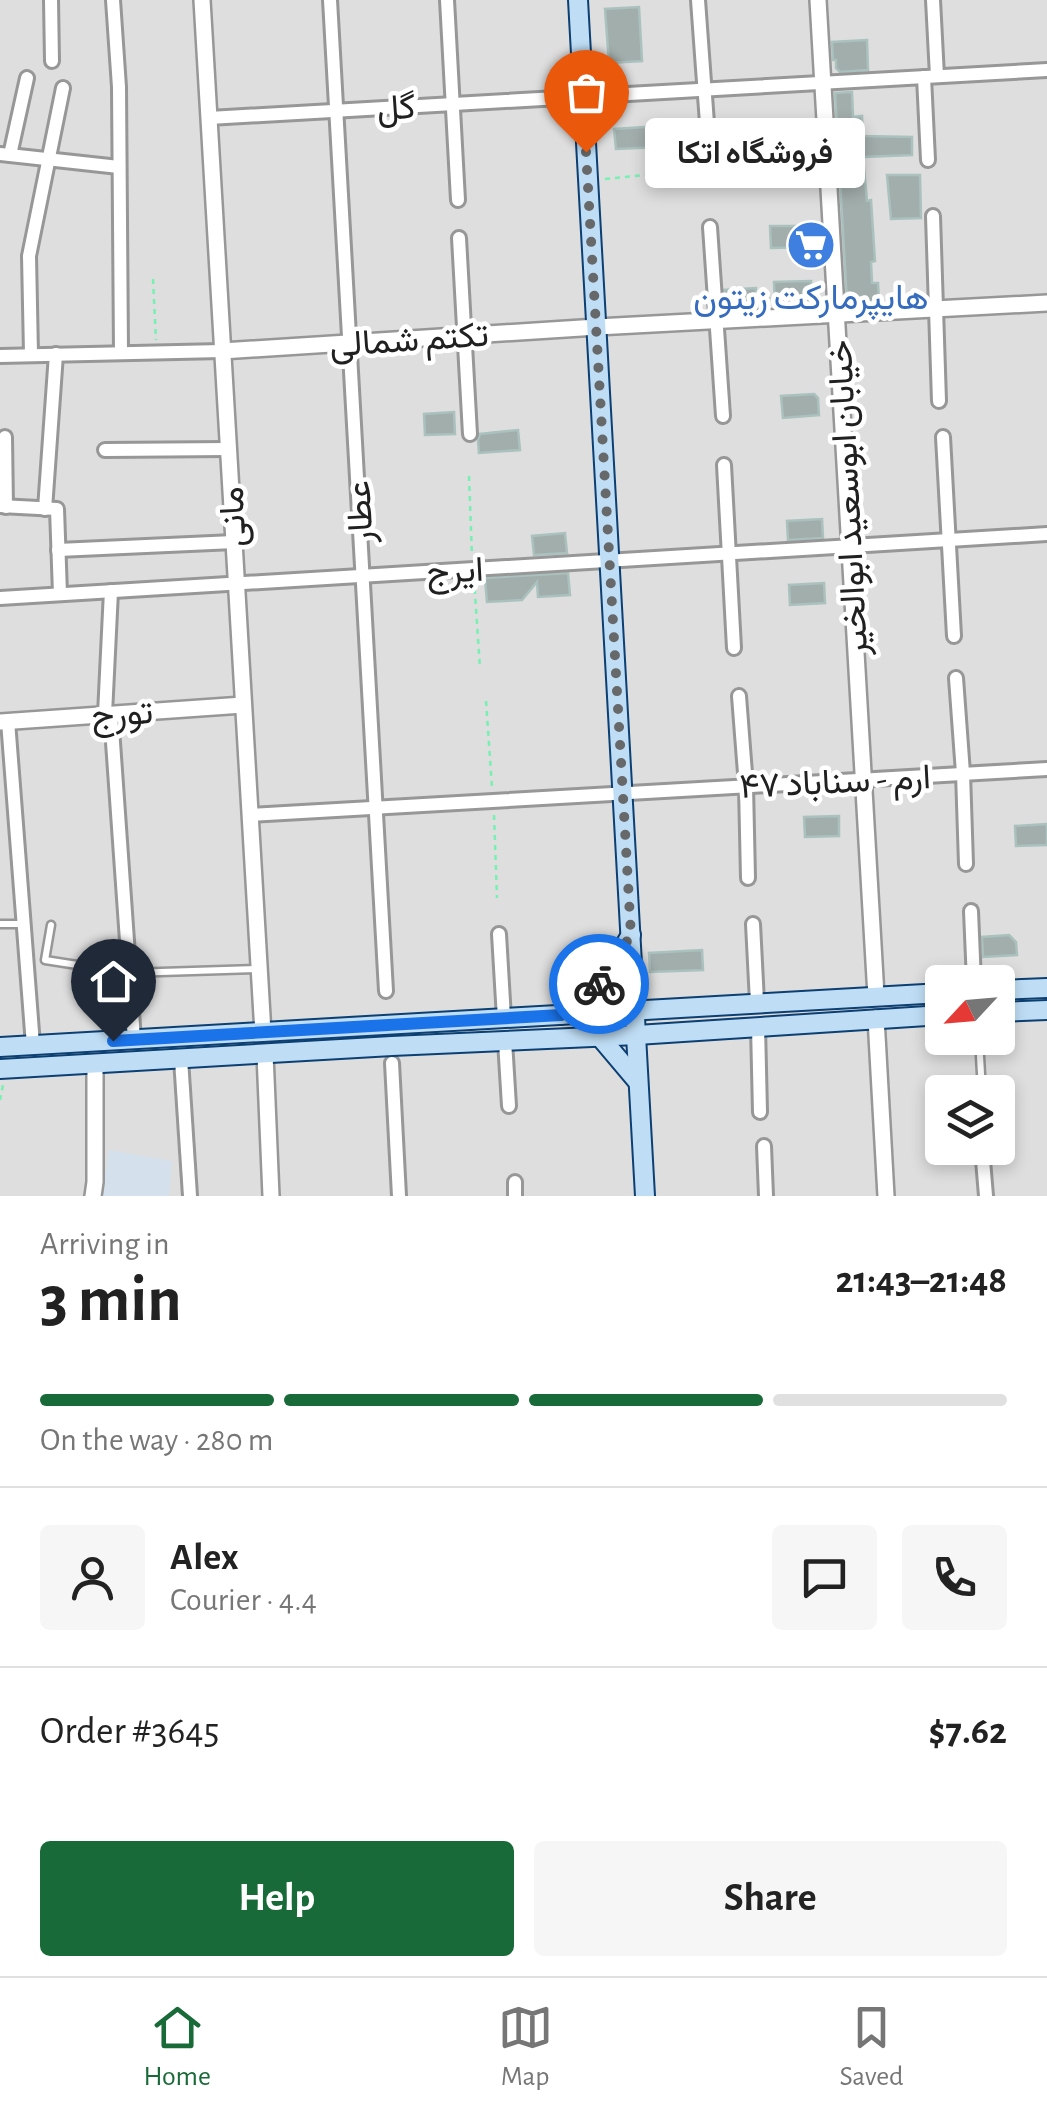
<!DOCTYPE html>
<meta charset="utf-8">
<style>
:root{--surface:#fff;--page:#f6f6f6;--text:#222;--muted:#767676;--line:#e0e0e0;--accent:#186a38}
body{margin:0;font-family:"Alegreya Sans",Vazirmatn,sans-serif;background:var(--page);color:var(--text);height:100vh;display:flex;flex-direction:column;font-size:38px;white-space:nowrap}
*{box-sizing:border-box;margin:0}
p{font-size:32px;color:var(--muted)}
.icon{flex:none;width:55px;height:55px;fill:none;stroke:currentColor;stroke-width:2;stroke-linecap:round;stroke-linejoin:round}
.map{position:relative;height:1196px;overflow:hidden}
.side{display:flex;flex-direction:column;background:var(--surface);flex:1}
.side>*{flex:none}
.needle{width:65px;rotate:244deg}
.buttons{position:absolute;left:925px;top:965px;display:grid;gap:20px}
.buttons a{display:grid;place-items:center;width:90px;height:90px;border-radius:10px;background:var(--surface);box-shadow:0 5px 15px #0003;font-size:50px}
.pin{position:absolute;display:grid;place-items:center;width:85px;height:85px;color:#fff;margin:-102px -42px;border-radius:50% 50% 50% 0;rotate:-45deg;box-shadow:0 0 10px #0007}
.pin .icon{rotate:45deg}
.courier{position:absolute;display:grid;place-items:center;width:100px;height:100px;margin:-50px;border:8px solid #1a73e8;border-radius:50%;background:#fff;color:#222;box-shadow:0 2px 12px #0007}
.bubble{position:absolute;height:70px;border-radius:10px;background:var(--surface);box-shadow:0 5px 15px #0003;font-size:32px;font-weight:600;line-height:70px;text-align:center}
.summary em{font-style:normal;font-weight:600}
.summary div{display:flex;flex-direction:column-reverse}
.summary{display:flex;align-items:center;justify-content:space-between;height:170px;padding:0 40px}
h1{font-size:65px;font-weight:600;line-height:75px}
.bar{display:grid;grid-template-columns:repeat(4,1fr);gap:15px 10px;align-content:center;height:120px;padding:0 40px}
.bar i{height:12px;border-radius:8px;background:var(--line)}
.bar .active{background:var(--accent)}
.bar p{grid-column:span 4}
.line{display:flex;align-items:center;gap:25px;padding:0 40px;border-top:2px solid var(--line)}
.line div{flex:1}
.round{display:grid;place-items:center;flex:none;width:105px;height:105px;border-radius:10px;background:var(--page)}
.cta{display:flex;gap:20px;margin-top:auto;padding:20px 40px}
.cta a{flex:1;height:115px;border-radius:10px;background:var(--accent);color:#fff;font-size:40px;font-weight:600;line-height:115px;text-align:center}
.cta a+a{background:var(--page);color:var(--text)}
.menu{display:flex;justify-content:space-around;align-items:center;height:140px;border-top:2px solid var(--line);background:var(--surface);font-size:28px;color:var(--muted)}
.menu a{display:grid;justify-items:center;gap:5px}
.menu .active{color:var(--accent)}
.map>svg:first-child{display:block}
</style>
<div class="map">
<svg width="1047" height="1196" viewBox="0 0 1047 1196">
<rect width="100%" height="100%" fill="#e7eff0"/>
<!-- residential -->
<path fill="#dddedd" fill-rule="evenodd" d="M0,0H1047V1196H0ZM942,982H998V1038H942ZM942,1092H998V1148H942Z"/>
<!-- farmland -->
<polygon fill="#d4e1ed" points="109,1150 172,1161 169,1196 102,1196"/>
<!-- building -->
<g fill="#a2aeac" stroke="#aac1bd" stroke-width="2.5">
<polygon points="639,7 642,61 609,63 605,9"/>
<polygon points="867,40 868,70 840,72 836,68 836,60 833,60 832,42"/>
<polygon points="852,92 853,117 862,116 863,136 912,137 912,155 863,157 867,201 871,200 875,261 871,262 872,283 878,283 879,301 847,302 835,93"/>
<polygon points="800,121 800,127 810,131 801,135 801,152 810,152 811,181 719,184 721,177 719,144 766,142 765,131 769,131 768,123"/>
<polygon points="660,126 661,147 616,149 614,129"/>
<polygon points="887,175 920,175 921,218 891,219"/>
<polygon points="770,226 809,226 810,247 771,248"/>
<polygon points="811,281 812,304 775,306 774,282"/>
<polygon points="756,288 756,294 768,298 757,302 757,307 726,309 724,290"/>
<polygon points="814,394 818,398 819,415 783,418 781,396"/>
<polygon points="454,412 455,434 425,435 424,414"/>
<polygon points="518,430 520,450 479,453 478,440 480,434"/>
<polygon points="822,519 823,538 788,540 787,521"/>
<polygon points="565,533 567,553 534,555 532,536"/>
<polygon points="568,573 570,595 538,597 537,582 522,600 487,602 485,578"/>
<polygon points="824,583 825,603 790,605 789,585"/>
<polygon points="839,816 839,836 805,837 804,817"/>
<polygon points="1047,824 1047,845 1016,846 1015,826"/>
<polygon points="1009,935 1016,942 1017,955 983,957 982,937"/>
<polygon points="702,950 703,970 650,972 649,953"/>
</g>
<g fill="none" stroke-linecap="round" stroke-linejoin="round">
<!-- service casing -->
<g stroke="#979797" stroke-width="11">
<g id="service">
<polyline points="0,924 23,924"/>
<polyline points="51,925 45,960 129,973 257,969"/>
<polyline points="979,1038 982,1092"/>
</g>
</g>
<!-- minor casing -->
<g stroke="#979797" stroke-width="18">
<g id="minor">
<polyline points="51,0 52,61"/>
<polyline points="113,0 119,87 121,352"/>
<polyline points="330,0 386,991"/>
<polyline points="447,0 458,200"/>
<polyline points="698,0 711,178"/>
<polyline points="933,0 937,76"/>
<polyline points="924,77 928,160"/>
<polyline points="209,118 1047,70"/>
<polyline points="0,154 119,167"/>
<polyline points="10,155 27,78"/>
<polyline points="933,216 939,401"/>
<polyline points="710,227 723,416"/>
<polyline points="459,238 470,434"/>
<polyline points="31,354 29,256 63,88"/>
<polyline points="0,356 222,351"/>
<polyline points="5,437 6,507"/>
<polyline points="943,437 954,636"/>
<polyline points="105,450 228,449"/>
<polyline points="724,465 734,648"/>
<polyline points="0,506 57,509 60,594"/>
<polyline points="45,509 56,354"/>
<polyline points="58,550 234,542"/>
<polyline points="0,598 1047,534"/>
<polyline points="956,678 963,773 966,864"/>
<polyline points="739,696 746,786 748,878"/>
<polyline points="105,714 111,591"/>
<polyline points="111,714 134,1040"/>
<polyline points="8,721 33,1045"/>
<polyline points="250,815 1047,769"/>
<polyline points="971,911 974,982"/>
<polyline points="753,924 757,1002"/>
<polyline points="499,934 504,1018"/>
<polyline points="758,1026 760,1112"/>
<polyline points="505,1041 509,1106"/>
<polyline points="181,1059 190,1196"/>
<polyline points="392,1063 399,1196"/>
<polyline points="764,1146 766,1196"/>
<polyline points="982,1148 986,1196"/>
<polyline points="515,1182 515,1196"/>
</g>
</g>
<!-- tertiary casing -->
<g stroke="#979797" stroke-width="20">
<g id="tertiary">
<polyline points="202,0 263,1033"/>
<polyline points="818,0 876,996"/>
<polyline points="222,351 597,327 1047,303"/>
<polyline points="0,722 243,705"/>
<polyline points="876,1018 886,1196"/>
<polyline points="265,1054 271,1196"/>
<polyline points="93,1196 95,1182 95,1065"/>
</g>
</g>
<!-- secondary casing -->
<g stroke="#0c3f72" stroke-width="22">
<g id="secondary">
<polyline points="578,0 645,1196"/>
<polyline points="998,990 1047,988"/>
<polyline points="998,1012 1047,1010"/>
<polyline points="561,1015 603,981 631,935"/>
<polyline points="600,1037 638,1082"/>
<polyline points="0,1047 942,993"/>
<polyline points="0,1069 392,1046 637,1035 942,1015"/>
</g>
</g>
<!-- path -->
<g stroke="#76f1b3" stroke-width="2.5" stroke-dasharray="5 5" stroke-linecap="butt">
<polyline points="605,179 664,173"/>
<polyline points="153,279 156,340"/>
<polyline points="469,476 472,556"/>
<polyline points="474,579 480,668"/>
<polyline points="486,701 492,787"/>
<polyline points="494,815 497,898"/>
<polyline points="0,1100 3,1085"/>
</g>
<!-- service -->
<use href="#service" stroke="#fff" stroke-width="6"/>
<!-- minor -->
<use href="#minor" stroke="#fff" stroke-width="12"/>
<!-- tertiary -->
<use href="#tertiary" stroke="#fff" stroke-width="15"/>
<!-- secondary -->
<use href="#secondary" stroke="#bfdef6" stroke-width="18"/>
</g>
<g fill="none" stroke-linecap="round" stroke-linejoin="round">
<!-- done -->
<polyline stroke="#666869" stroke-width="10" stroke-dasharray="0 18" points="586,152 631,935 599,984"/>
<!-- route -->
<polyline stroke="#1a73e8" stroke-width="12" points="113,1041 561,1015 599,984"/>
</g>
<!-- icons -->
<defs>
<g id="supermarket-disc" transform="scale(2.5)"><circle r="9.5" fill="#3f7fe0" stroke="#fff"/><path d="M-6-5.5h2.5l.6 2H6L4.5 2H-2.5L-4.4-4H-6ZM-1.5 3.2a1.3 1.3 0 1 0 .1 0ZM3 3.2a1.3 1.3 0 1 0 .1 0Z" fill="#fff"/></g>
</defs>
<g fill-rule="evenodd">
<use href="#supermarket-disc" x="811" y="245"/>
</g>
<g text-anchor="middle" stroke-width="9" stroke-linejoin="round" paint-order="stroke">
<!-- street labels -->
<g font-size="35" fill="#202020" stroke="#fff">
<text transform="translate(396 107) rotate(-4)" y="12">گل</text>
<text transform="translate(409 339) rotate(-4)" y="12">تکتم شمالی</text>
<text transform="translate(847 498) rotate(-93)" y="12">خیابان ابوسعید ابوالخیر</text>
<text transform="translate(359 512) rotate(-93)" y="12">عطار</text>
<text transform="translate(232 517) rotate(-93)" y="12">مانی</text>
<text transform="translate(455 570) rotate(-3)" y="12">ایرج</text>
<text transform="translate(122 713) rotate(-4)" y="12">تورج</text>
<text transform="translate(835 781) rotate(-3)" y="12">ارم - سناباد ۴۷</text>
</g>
<!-- shop labels -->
<g font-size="35" fill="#366cbe" stroke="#fff">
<text x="811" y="309">هایپرمارکت زیتون</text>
</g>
</g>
</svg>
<div class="buttons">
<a><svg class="needle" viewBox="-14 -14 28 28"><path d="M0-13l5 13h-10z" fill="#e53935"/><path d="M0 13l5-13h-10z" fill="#767676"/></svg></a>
<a><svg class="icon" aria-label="layers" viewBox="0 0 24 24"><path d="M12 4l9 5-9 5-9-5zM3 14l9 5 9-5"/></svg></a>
</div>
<div class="pin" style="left:586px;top:152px;background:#ea580c"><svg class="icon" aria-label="bag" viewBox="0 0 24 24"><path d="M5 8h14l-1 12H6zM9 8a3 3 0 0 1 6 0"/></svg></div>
<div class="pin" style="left:113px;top:1041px;background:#1f2937"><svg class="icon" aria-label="home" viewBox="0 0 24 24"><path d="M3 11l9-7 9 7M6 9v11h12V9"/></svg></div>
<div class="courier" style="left:599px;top:984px"><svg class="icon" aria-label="bike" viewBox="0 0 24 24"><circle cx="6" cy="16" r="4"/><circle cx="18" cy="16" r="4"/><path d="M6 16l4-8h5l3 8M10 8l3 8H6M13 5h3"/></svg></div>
<div class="bubble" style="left:645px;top:118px;width:220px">فروشگاه اتکا</div>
</div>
<section class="side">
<div class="summary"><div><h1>3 min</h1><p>Arriving in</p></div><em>21:43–21:48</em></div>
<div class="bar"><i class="active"></i><i class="active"></i><i class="active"></i><i></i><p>On the way · 280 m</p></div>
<div class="line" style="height:180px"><a class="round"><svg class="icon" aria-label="person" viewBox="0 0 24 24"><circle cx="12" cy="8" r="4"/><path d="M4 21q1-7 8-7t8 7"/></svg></a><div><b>Alex</b><p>Courier · 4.4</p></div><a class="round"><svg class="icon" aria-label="chat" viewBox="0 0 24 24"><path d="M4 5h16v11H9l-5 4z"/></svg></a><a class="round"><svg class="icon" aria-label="phone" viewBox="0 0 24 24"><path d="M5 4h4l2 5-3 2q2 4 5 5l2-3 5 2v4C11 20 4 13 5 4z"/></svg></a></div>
<div class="line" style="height:130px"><div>Order #3645</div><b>$7.62</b></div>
<div class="cta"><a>Help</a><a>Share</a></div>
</section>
<nav class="menu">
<a class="active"><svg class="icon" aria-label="home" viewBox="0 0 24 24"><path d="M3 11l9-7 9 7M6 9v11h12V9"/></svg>Home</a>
<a><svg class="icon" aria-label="map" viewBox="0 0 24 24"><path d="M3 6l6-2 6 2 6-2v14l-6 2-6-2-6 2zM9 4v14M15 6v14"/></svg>Map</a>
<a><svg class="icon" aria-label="saved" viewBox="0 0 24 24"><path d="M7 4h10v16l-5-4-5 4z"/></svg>Saved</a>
</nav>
